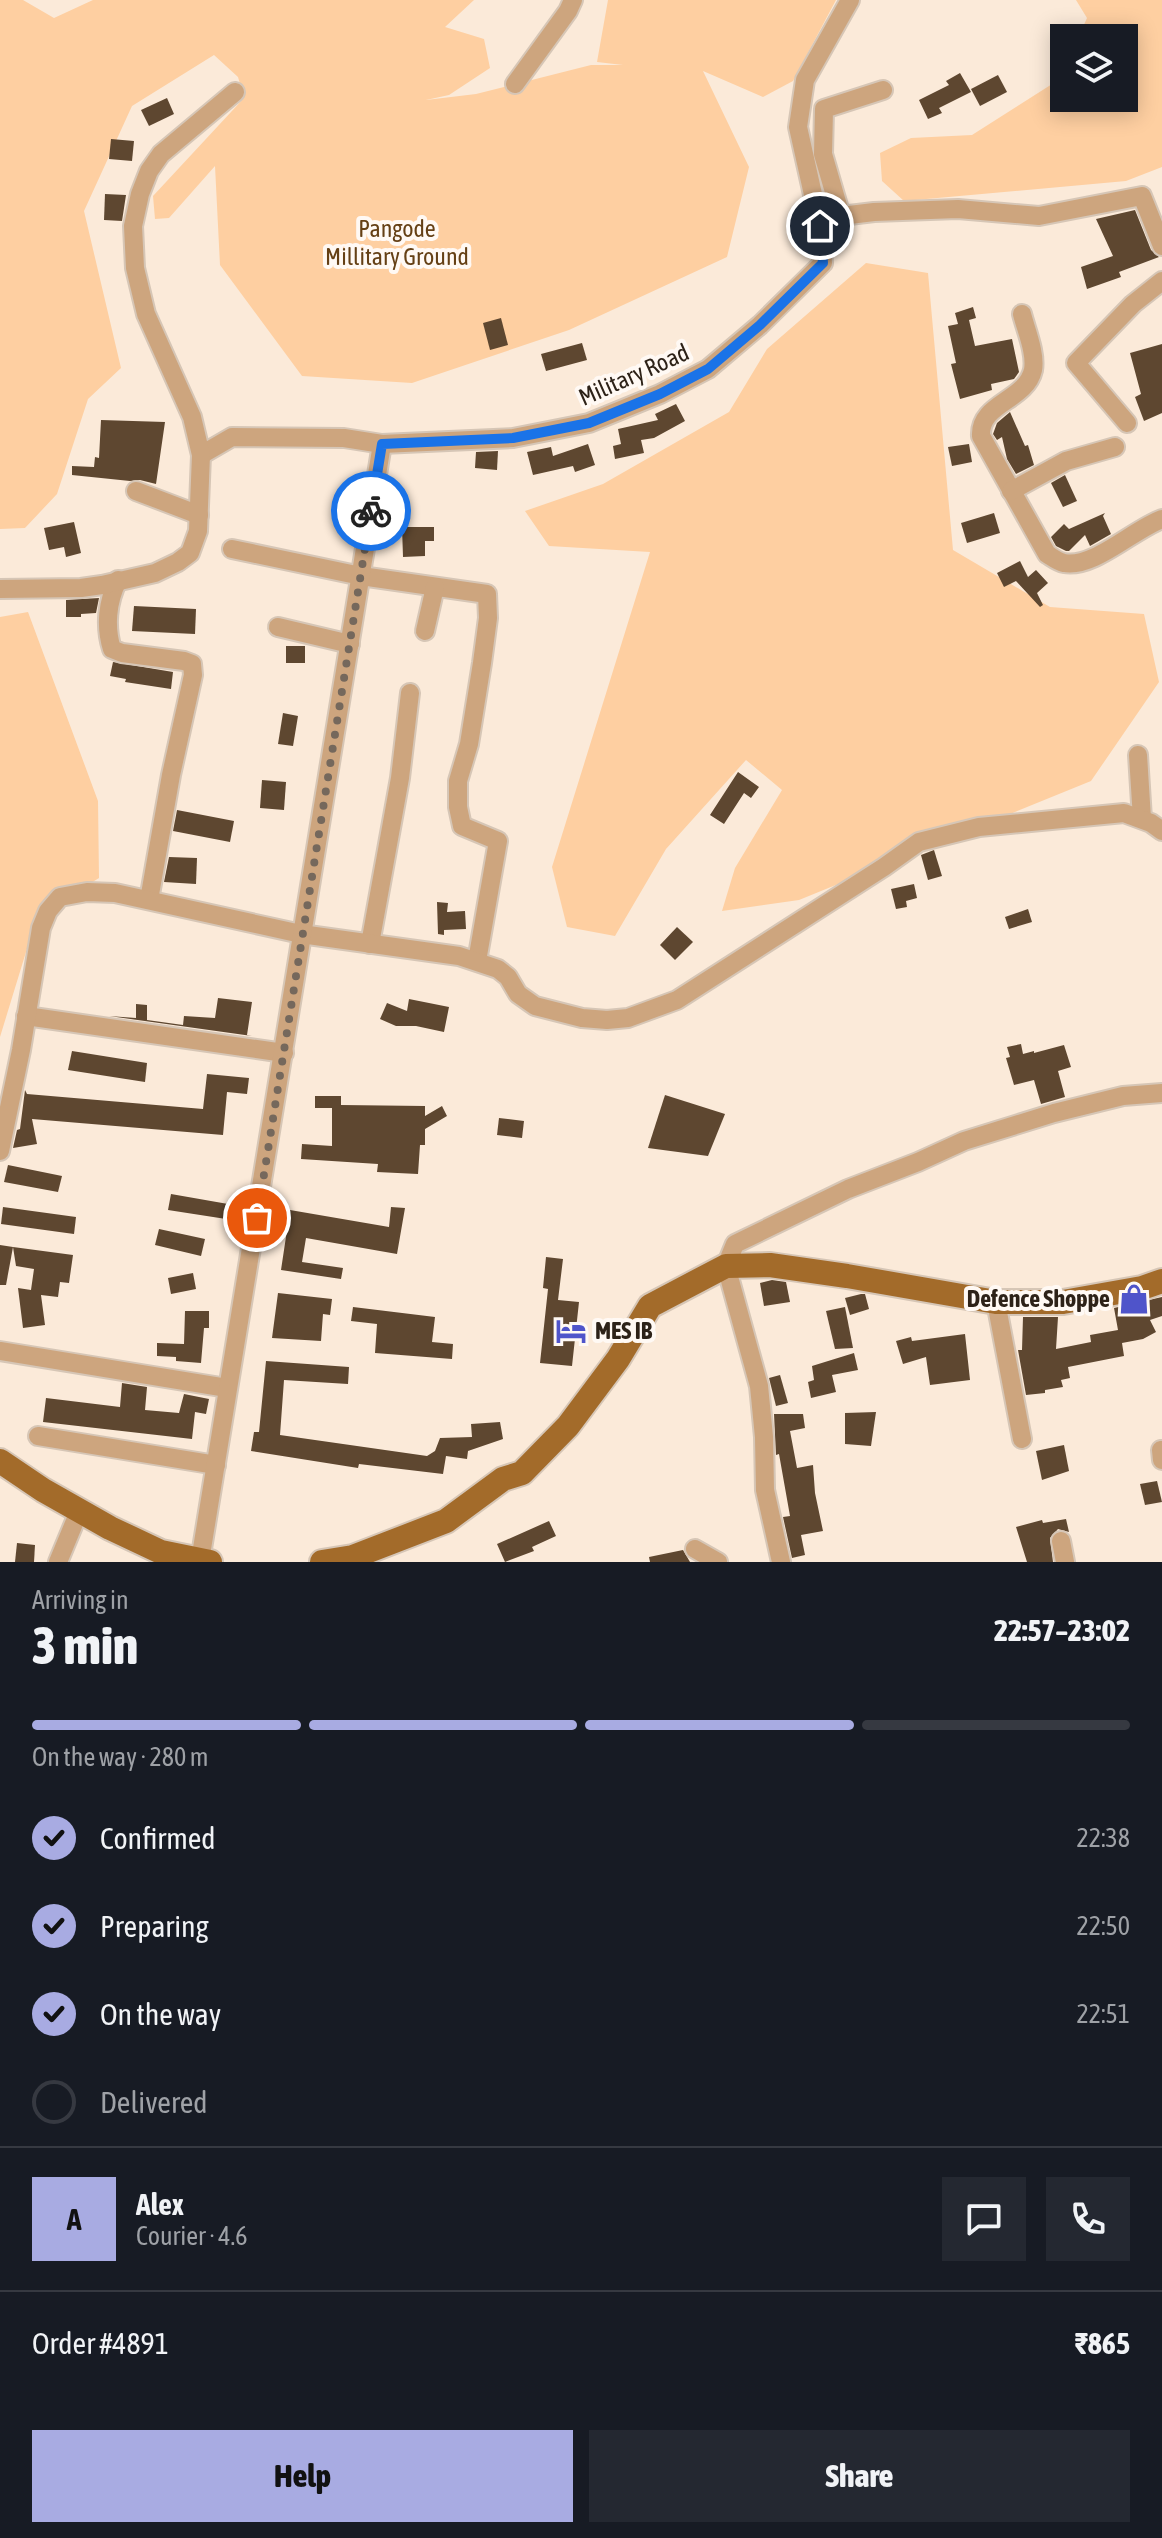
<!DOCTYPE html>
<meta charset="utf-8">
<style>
:root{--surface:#171b24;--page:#242831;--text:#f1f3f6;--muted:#9ea1a6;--line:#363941;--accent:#a8abe2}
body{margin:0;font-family:"Asap Condensed",sans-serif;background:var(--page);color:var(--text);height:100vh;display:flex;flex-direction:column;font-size:30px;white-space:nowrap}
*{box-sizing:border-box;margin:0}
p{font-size:26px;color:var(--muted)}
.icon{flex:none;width:44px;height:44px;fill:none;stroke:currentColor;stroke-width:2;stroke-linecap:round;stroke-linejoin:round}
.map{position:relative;height:1562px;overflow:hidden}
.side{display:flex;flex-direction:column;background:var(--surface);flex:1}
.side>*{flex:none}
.fabs{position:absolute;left:1050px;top:24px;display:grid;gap:16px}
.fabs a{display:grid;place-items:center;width:88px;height:88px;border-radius:0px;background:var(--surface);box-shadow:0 4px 20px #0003;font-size:40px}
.pin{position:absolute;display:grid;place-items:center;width:68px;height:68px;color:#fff;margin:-34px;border:4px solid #fff;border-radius:50%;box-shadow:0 2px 8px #0007}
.courier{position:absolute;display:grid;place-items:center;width:80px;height:80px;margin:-40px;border:6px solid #1a73e8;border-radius:50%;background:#fff;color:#222;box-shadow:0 2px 10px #0007}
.overview em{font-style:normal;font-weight:800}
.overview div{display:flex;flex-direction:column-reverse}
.overview{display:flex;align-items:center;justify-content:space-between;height:136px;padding:0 32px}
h1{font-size:52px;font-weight:800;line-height:60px}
.bar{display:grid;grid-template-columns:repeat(4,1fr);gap:12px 8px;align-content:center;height:96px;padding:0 32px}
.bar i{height:10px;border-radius:6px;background:var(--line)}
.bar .selected{background:var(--accent)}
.bar p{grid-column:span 4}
.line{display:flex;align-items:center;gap:20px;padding:0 32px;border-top:2px solid var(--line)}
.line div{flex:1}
.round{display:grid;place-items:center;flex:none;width:84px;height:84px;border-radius:0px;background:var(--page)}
ol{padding:0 32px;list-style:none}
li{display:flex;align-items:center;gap:24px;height:88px}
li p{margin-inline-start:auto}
li .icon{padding:8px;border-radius:50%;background:var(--accent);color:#111;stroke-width:4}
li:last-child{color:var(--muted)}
li i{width:44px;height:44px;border:4px solid var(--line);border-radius:50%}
.button{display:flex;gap:16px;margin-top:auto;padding:16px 32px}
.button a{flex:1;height:92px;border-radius:0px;background:var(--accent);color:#111;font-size:32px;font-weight:800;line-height:92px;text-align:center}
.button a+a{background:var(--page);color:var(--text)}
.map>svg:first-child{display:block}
</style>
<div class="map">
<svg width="1162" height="1562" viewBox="0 0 1162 1562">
<rect width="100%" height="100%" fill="#fbead9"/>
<!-- green -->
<g fill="#fecfa1">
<polygon points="0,0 23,0 54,18 93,0 474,0 445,27 484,39 490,68 449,95 426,100 476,94 591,65 623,65 597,62 608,0 836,0 793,81 763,97 703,71 749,167 727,257 569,330 412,383 302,376 220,265 215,166 169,218 155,219 153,196 244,98 238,77 214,55 132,106 84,211 121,368 88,399 57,494 25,528 0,529"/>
<polygon points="1076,0 1162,0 1162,167 1126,181 904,201 882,181 880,153 911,138 972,135 1060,79 1064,69 1064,98 1124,98 1124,38 1078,38 1087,18"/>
<polygon points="866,263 928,273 953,550 1050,607 1144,614 1159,682 1091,781 799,900 722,911 735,868 782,790 746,760 666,849 615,936 567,927 552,867 650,552 549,546 525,511 603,484 729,412 767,349"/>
<polygon points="28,612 98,801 99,878 37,916 0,1037 0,617"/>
</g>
<!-- building -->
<g fill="#5e4730">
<polygon points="960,73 971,92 939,108 942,113 928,119 919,100 949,85 946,81"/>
<polygon points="998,75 1007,92 980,106 971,89"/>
<polygon points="167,98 174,114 149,126 141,110"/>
<polygon points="111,139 134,141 132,161 109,159"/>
<polygon points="105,194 126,195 122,221 104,220"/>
<polygon points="1135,210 1151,250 1159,257 1119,272 1121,277 1087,289 1081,267 1113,256 1096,219"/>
<polygon points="973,307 976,318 969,320 975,346 1012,339 1019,372 1014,379 991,384 992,390 960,399 951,364 956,363 948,326 958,324 955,313"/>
<polygon points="501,318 508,345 490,350 483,323"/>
<polygon points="582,343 587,360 546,371 541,354"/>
<polygon points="1162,344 1162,413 1144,421 1135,397 1141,394 1130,353"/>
<polygon points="676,404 685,421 654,438 641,440 644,453 615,459 613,446 621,444 618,429 658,420 655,414"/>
<polygon points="1010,412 1025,446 1028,445 1034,465 1016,474 1007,459 1002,437 997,440 993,434 997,423"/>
<polygon points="101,420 165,422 156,484 140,480 130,481 72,475 72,466 94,467 95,457 99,458"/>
<polygon points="588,444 595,465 575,472 573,466 533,475 527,452 551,447 553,456"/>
<polygon points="969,444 972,462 952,466 948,447"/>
<polygon points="498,451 497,470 475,468 476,452"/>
<polygon points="1065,475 1077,501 1063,507 1051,483"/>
<polygon points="994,513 1000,533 967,543 961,523"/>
<polygon points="1105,513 1103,516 1111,534 1090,546 1085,535 1069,551 1066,551 1056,546 1051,537 1064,524 1069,529"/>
<polygon points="74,522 81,553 66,557 64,547 49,550 44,528"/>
<polygon points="402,527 434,527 434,541 425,541 425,556 403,557"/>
<polygon points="1020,561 1028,577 1036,570 1048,583 1037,593 1043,605 1040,607 1016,581 1004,587 997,573"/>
<polygon points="99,598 96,613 81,614 81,617 66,617 66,600"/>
<polygon points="134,606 196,609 195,634 132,631"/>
<rect x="286" y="646" width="19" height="17"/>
<polygon points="113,662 173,672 171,689 125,682 126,679 110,676"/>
<polygon points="283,713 298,716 293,746 278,744"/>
<polygon points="738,772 759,787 751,798 744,793 724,824 710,815"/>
<polygon points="262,780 286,782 284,810 260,808"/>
<polygon points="177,810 234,821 230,842 173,831"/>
<polygon points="934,850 942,876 928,880 921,855"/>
<polygon points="169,857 197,858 196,884 164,882"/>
<polygon points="914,884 917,898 906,901 907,907 896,909 891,889"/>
<polygon points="437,902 448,903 447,912 465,911 466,929 444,930 444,935 438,934"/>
<polygon points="1028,909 1032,922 1009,929 1005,917"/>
<polygon points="677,927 693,942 675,960 660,945"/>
<polygon points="218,998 252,1002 247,1035 252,1036 109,1016 136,1018 136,1004 147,1005 147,1020 183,1025 184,1016 215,1018"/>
<polygon points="409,999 449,1007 444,1032 416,1026 396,1026 380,1019 387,1003 407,1011"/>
<polygon points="1021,1044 1023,1054 1034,1051 1034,1053 1064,1045 1071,1067 1058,1071 1065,1097 1041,1104 1034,1080 1014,1085 1006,1058 1010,1057 1007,1047"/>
<polygon points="72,1051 147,1063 145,1082 68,1070"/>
<polygon points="207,1074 249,1078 247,1094 227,1092 223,1135 32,1119 37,1144 13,1148 17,1130 20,1129 25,1090 27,1094 203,1109"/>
<polygon points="665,1095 725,1114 708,1156 648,1148"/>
<polygon points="315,1096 341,1096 341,1105 425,1106 425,1116 442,1106 447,1116 425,1129 425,1145 420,1145 418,1174 377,1172 378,1164 301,1159 302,1144 332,1146 332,1108 315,1108"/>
<polygon points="499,1118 524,1121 522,1138 497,1135"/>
<polygon points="8,1165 62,1176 58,1192 4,1182"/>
<polygon points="171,1194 228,1204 226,1219 168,1210"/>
<polygon points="3,1207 76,1217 74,1234 1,1224"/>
<polygon points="391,1207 405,1208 397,1254 306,1238 302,1262 343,1268 341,1279 281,1270 290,1210 389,1227"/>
<polygon points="159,1229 205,1239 201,1256 155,1245"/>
<polygon points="0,1245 13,1247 6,1285 0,1285"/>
<polygon points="13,1247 73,1255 69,1283 60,1282 58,1297 41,1295 45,1325 23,1328 18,1288 31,1290 34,1269 16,1266"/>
<polygon points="546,1257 563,1259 558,1300 579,1302 572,1366 540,1363 548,1289 543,1288"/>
<polygon points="193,1273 196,1289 171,1294 168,1278"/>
<polygon points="772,1280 786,1282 790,1302 764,1306 760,1283"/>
<polygon points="278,1293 332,1299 330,1315 323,1314 321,1341 272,1338"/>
<polygon points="861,1294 865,1294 869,1309 850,1315 845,1298"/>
<polygon points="1162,1297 1162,1316 1150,1320 1156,1332 1143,1339 1122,1343 1124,1356 1068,1367 1070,1378 1061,1380 1063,1387 1045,1390 1045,1393 1026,1395 1018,1350 1022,1350 1023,1317 1058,1317 1056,1349 1091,1342 1090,1335 1118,1330 1114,1308"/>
<polygon points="353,1307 435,1317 432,1342 453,1344 452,1359 375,1353 377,1324 351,1321"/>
<polygon points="845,1307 853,1348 835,1349 826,1311"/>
<polygon points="185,1311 209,1311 209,1328 204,1328 201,1363 176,1361 176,1357 157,1356 157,1343 184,1344"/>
<polygon points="965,1334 970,1380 930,1385 926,1357 903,1364 896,1341 911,1337 912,1341"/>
<polygon points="854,1353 858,1370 832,1375 836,1392 811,1398 808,1382 814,1380 812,1366"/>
<polygon points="266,1361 349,1367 348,1384 284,1380 280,1435 427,1456 435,1451 440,1438 472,1437 471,1424 500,1422 503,1439 468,1451 467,1459 446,1456 443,1474 359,1464 358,1468 251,1451 254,1432 259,1432"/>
<polygon points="780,1375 788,1403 776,1406 769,1378"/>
<polygon points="122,1383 147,1387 145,1410 179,1413 184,1394 209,1399 206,1414 195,1412 192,1439 43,1422 46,1398 120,1407"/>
<polygon points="876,1412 871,1446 845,1444 845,1413"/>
<polygon points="774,1414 803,1414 805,1428 790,1431 797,1468 813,1465 815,1493 823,1531 801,1535 805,1555 792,1558 783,1517 790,1516 779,1454 776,1455"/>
<polygon points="1064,1445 1069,1471 1042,1480 1036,1451"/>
<polygon points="1157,1481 1162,1502 1145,1505 1140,1484"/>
<polygon points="1066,1519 1069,1532 1058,1529 1050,1538 1053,1562 1027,1562 1016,1527 1042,1520 1043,1523"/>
<polygon points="549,1521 556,1536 532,1547 534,1551 505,1562 497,1544"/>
<polygon points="17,1543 35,1545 34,1562 15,1562"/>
<polygon points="683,1550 690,1562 650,1562 649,1557"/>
</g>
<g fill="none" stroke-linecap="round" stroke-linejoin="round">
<!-- minor casing -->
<g stroke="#d6c6b6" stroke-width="22">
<g id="minor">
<polyline points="515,84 568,11 573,0"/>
<polyline points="883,90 824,109 823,154 841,216 874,212 958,209 1039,216 1142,196 1162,246"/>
<path d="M1022,314C1026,330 1036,353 1033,370C1026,401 979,403 981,436L1047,554C1052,557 1058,562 1064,563C1093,569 1134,529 1162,519"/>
<polyline points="1127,423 1076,363 1133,304 1162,281"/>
<polyline points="201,455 232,437 344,438 382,444 513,438 589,423 660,394 708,369 760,325 823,263 820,226 798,127 805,80 850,0"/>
<polyline points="136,491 199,515"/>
<polyline points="1011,491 1066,461 1115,447"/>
<polyline points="232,549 361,576 487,594 488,618 482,663 469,744 458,781 458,807 462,826 498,841 477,961"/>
<path d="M118,580C107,602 105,627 112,649L122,653L184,661L192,664L193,675L171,775L149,900"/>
<polyline points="0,589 81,588 102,585 155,573 178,562 190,553 198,531 201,455 192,417 146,314 135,268 133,226 140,194 149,171 161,154 235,92"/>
<polyline points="278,627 350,644"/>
<polyline points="425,631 435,587"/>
<polyline points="1138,755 1142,819"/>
<polyline points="370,944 400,778 410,693"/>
<polyline points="26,1016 284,1053"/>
<polyline points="0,1151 21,1050 41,928 48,911 60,897 87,892 115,893 301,934 459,956 498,969 508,977 518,994 535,1006 582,1018 607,1020 628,1018 677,1000 884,867 919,842 979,827 1124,813 1151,823 1162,831"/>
<polyline points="996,1302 1022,1439"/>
<polyline points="0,1351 227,1388"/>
<polyline points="38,1436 216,1465"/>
<polyline points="1161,1450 1162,1460"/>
<polyline points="1061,1541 1065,1562"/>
<polyline points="695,1549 718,1562"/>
<polyline points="200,1561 382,444"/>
<polyline points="58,1562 80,1509"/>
<polyline points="781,1562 765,1490 764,1437 759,1386 726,1266 735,1244 848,1189 918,1162 964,1141 1054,1113 1123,1096 1162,1093"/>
</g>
</g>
<!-- major casing -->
<g stroke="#d6c6b6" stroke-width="28">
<g id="major">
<polyline points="0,1461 43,1490 110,1528 161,1552 210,1562"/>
<polyline points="322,1562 353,1557 446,1521 503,1479 522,1473 568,1426 618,1359 650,1306 726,1266 770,1265 847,1276 996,1302 1063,1302 1142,1288 1162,1281"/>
</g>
</g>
<!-- minor -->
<use href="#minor" stroke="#cda57e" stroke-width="18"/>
<!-- major -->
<use href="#major" stroke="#a36b2a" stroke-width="24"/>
</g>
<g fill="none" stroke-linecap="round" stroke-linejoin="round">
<!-- done -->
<polyline stroke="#75685c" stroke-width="8" stroke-dasharray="0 14.4" points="257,1218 371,511"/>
<!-- route -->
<polyline stroke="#1a73e8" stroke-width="10" points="371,511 382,444 513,438 589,423 660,394 708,369 760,325 823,263 820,226"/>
</g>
<!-- icons -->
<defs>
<g id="shop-bare" transform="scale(2.4)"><path d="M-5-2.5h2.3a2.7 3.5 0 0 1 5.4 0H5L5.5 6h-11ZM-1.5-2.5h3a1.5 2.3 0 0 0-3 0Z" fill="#4f54ca" stroke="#fff9f4" stroke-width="2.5" paint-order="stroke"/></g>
<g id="hotel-bare" transform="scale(2.4)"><path d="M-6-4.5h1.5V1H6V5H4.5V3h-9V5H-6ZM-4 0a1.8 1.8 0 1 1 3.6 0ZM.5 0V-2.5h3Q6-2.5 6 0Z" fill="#4f54ca" stroke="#fff9f4" stroke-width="2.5" paint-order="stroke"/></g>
</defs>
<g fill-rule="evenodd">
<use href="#shop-bare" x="1134" y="1299"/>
<use href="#hotel-bare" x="571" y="1331"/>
</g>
<g text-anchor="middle" stroke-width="8" stroke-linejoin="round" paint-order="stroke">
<!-- park labels -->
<g font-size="24" fill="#654015" stroke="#fff9f4">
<text x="397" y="237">Pangode<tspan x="397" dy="28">Millitary Ground</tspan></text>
</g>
<!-- street labels -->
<g font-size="24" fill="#2d2218" stroke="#fff9f4">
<text transform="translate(634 375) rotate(-24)" y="8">Military Road</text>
</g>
<!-- poi labels -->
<g font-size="24" font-weight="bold" fill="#2d2218" stroke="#fff9f4" text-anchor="end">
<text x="1110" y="1307">Defence Shoppe</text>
<text x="595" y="1339" text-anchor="start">MES IB</text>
</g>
</g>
</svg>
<div class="fabs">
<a><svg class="icon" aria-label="layers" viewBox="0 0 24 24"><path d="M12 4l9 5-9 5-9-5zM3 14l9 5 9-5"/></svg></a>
</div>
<div class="pin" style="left:257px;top:1218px;background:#ea580c"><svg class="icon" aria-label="bag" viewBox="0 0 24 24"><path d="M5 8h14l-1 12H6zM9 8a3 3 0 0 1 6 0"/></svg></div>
<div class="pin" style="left:820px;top:226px;background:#1f2937"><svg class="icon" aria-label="home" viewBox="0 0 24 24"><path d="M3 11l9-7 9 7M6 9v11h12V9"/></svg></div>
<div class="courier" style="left:371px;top:511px"><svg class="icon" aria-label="bike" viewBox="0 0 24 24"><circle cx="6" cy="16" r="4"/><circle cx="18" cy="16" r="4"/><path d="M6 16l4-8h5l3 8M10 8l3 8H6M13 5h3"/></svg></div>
</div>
<section class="side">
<div class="overview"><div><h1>3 min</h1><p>Arriving in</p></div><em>22:57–23:02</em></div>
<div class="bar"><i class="selected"></i><i class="selected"></i><i class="selected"></i><i></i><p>On the way · 280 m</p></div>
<ol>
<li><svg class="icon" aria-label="check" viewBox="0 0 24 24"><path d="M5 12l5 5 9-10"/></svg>Confirmed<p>22:38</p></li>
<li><svg class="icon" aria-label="check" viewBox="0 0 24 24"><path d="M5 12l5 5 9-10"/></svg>Preparing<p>22:50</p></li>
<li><svg class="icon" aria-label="check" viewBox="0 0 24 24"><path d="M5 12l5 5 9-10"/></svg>On the way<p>22:51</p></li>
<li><i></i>Delivered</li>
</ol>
<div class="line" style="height:144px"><b class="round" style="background:var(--accent);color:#111">A</b><div><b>Alex</b><p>Courier · 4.6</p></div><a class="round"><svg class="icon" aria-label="chat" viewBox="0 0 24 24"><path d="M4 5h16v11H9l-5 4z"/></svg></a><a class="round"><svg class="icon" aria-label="phone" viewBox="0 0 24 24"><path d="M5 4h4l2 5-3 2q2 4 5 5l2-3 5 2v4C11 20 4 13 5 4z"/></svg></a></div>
<div class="line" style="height:104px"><div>Order #4891</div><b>₹865</b></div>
<div class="button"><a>Help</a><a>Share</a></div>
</section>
